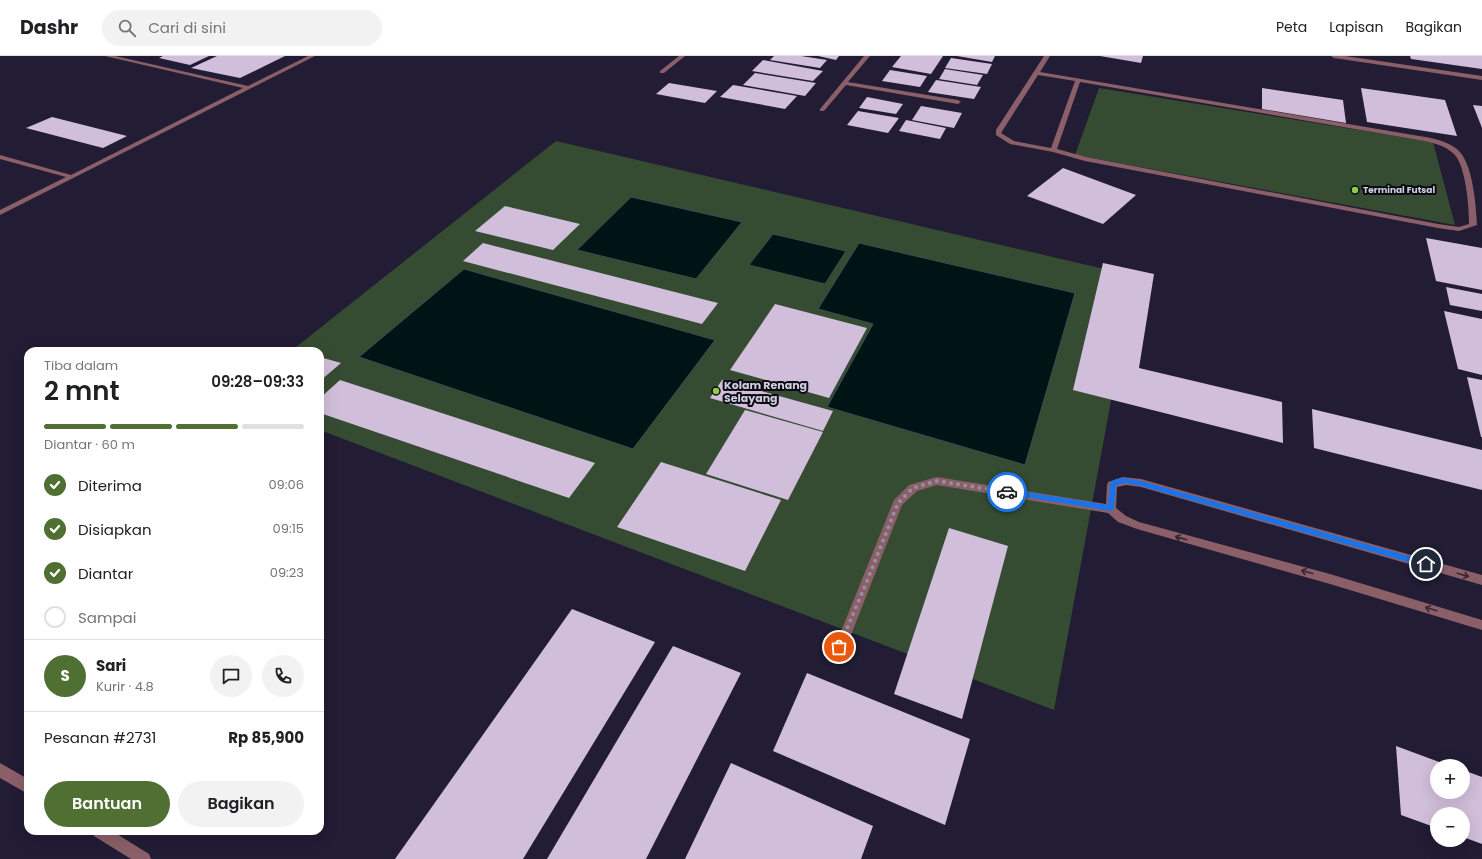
<!DOCTYPE html>
<html lang="id">
<meta charset="utf-8">
<style>
:root{--surface:#fff;--page:#f2f2f2;--text:#202124;--muted:#757577;--line:#e0e0e0;--accent:#506f33}
body{margin:0;font-family:Poppins,sans-serif;background:var(--page);color:var(--text);height:100vh;display:flex;flex-direction:column;font-size:15px;white-space:nowrap}
*{box-sizing:border-box;margin:0}
p{font-size:13px;color:var(--muted)}
.icon{flex:none;width:22px;height:22px;fill:none;stroke:currentColor;stroke-width:2;stroke-linecap:round;stroke-linejoin:round}
.map{position:relative;flex:1;overflow:hidden}
.sheet{position:absolute;left:24px;top:291px;width:300px;height:488px;display:flex;flex-direction:column;background:var(--surface);border-radius:12px;box-shadow:0 4px 16px #0002}
.sheet>*{flex:none}
.buttons{position:absolute;left:1430px;top:703px;display:grid;gap:8px}
.buttons a{display:grid;place-items:center;width:40px;height:40px;border-radius:50%;background:var(--surface);box-shadow:0 4px 16px #0002;font-size:20px}
.pin{position:absolute;display:grid;place-items:center;width:34px;height:34px;color:#fff;margin:-17px;border:2px solid #fff;border-radius:50%;box-shadow:0 1px 4px #0007}
.courier{position:absolute;display:grid;place-items:center;width:40px;height:40px;margin:-20px;border:3px solid #1a73e8;border-radius:50%;background:#fff;color:#222;box-shadow:0 1px 5px #0007}
.summary em{font-style:normal;font-weight:600}
.summary div{display:flex;flex-direction:column-reverse}
.summary{display:flex;align-items:center;justify-content:space-between;height:68px;padding:0 20px}
h1{font-size:26px;font-weight:600;line-height:30px}
.bar{display:grid;grid-template-columns:repeat(4,1fr);gap:6px 4px;align-content:center;height:48px;padding:0 20px}
.bar i{height:5px;border-radius:3px;background:var(--line)}
.bar .current{background:var(--accent)}
.bar p{grid-column:span 4}
.line{display:flex;align-items:center;gap:10px;padding:0 20px;border-top:1px solid var(--line)}
.line div{flex:1}
.round{display:grid;place-items:center;flex:none;width:42px;height:42px;border-radius:21px;background:var(--page)}
ol{padding:0 20px;list-style:none}
li{display:flex;align-items:center;gap:12px;height:44px}
li p{margin-inline-start:auto}
li .icon{padding:4px;border-radius:50%;background:var(--accent);color:#fff;stroke-width:4}
li:last-child{color:var(--muted)}
li i{width:22px;height:22px;border:2px solid var(--line);border-radius:50%}
.action{display:flex;gap:8px;margin-top:auto;padding:8px 20px}
.action a{flex:1;height:46px;border-radius:24px;background:var(--accent);color:#fff;font-size:16px;font-weight:600;line-height:46px;text-align:center}
.action a+a{background:var(--page);color:var(--text)}
header{display:flex;align-items:center;gap:24px;box-sizing:border-box;height:56px;padding:0 20px;background:var(--surface);border-bottom:1px solid var(--line)}
header strong{font-size:19px}
nav{display:flex;gap:22px;margin-inline-start:auto;font-size:14px}
.search{width:280px;height:36px;background:var(--page);display:flex;align-items:center;gap:10px;box-sizing:border-box;padding:0 14px;border-radius:22px;color:var(--muted);font-size:15px}
.map>svg:first-child{display:block}
</style>
<header>
<strong>Dashr</strong>
<div class="search"><svg class="icon" aria-label="search" viewBox="0 0 24 24"><circle cx="10" cy="10" r="6"/><path d="M15 15l6 6"/></svg>Cari di sini</div>
<nav><a>Peta</a><a>Lapisan</a><a>Bagikan</a></nav>
</header>
<div class="map">
<svg width="1482" height="803" viewBox="0 0 1482 803">
<rect width="100%" height="100%" fill="#221c34"/>
<!-- green -->
<g fill="#354c32">
<polygon points="1099,32 1433,86 1455,169 1075,99"/>
<polygon points="556,85 1134,220 1054,654 320,374 320,295 291,295"/>
</g>
<!-- water -->
<g fill="#011415" stroke="#404c52">
<polygon points="631,141 742,166 696,223 577,194"/>
<polygon points="773,178 846,195 825,228 749,209"/>
<polygon points="859,187 1075,237 1025,409 827,351 873,268 818,253"/>
<polygon points="464,213 715,284 633,393 359,301"/>
</g>
<!-- building -->
<g fill="#d1beda">
<polygon points="163,0 209,0 190,9 159,2"/>
<polygon points="217,0 285,0 240,22 191,12"/>
<polygon points="774,0 801,0 827,4 820,12 770,4"/>
<polygon points="818,0 839,0 836,4"/>
<polygon points="901,0 943,0 931,18 892,11"/>
<polygon points="957,0 995,0 992,6"/>
<polygon points="1100,0 1143,0 1141,7"/>
<polygon points="1410,0 1482,0 1482,13 1411,3"/>
<polygon points="951,2 992,8 987,18 945,12"/>
<polygon points="763,4 823,15 813,25 752,15"/>
<polygon points="945,13 983,19 977,29 939,23"/>
<polygon points="890,14 927,20 920,31 882,25"/>
<polygon points="755,17 816,27 805,40 743,29"/>
<polygon points="936,24 981,31 974,43 928,36"/>
<polygon points="669,27 717,35 705,47 656,38"/>
<polygon points="733,29 797,40 785,53 720,41"/>
<polygon points="1262,32 1343,44 1346,67 1262,53"/>
<polygon points="1361,32 1445,44 1457,80 1367,66"/>
<polygon points="867,41 903,48 896,58 859,52"/>
<polygon points="1473,49 1482,50 1482,72"/>
<polygon points="921,50 962,57 954,72 912,64"/>
<polygon points="858,55 899,62 888,77 847,69"/>
<polygon points="52,61 127,80 103,92 26,72"/>
<polygon points="906,64 946,72 940,83 899,75"/>
<polygon points="1063,112 1136,139 1103,168 1027,140"/>
<polygon points="505,150 580,168 553,194 475,175"/>
<polygon points="1426,182 1482,192 1482,234 1436,225"/>
<polygon points="483,187 718,247 702,268 463,205"/>
<polygon points="1103,207 1154,218 1139,312 1282,346 1283,387 1073,334"/>
<polygon points="1446,231 1482,238 1482,255 1450,249"/>
<polygon points="775,248 867,272 829,342 730,314"/>
<polygon points="1444,255 1482,263 1482,319 1458,313"/>
<polygon points="320,301 341,307 320,325"/>
<polygon points="1467,321 1482,324 1482,381 1481,381"/>
<polygon points="340,324 595,407 569,442 320,357 320,342"/>
<polygon points="722,324 833,355 823,375 710,342"/>
<polygon points="1312,353 1482,394 1482,434 1314,392"/>
<polygon points="745,354 823,376 788,444 706,418"/>
<polygon points="661,406 781,444 745,515 617,471"/>
<polygon points="949,472 1008,490 962,663 894,638"/>
<polygon points="572,553 655,586 523,803 395,803"/>
<polygon points="673,590 741,617 646,803 547,803"/>
<polygon points="807,617 970,683 945,769 773,695"/>
<polygon points="1396,690 1450,710 1437,710 1437,736 1463,736 1463,714 1482,721 1482,788 1463,781 1463,758 1437,758 1437,772 1401,759"/>
<polygon points="731,707 873,770 861,803 685,803"/>
</g>
<g fill="none" stroke-linecap="round" stroke-linejoin="round">
<!-- minor -->
<g fill="#8b5f68" fill-rule="evenodd">
<polygon points="105,0 115,0 248,30 308,0 315,0 0,159 0,154 66,121 0,103 0,99 71,119 243,32"/>
<polygon points="679,0 685,0 664,17 660,17 660,15"/>
<polygon points="864,0 870,0 848,26 958,44 961,46 958,48 846,29 824,55 820,55 820,53"/>
<path d="M1044,0H1050L1040,16L1419,80C1432,82 1449,85 1459,95C1473,109 1476,150 1477,169L1459,175L1438,172L1085,105L1053,96L1010,88L996,79V74ZM1038,19L1075,25L1051,92L1014,85L1001,77ZM1080,26L1419,84C1431,86 1445,89 1454,98C1466,110 1469,151 1469,168L1459,171L1438,168L1086,101L1057,93Z"/>
<polygon points="1331,0 1345,0 1482,20 1482,24 1334,2"/>
<polygon points="937,421 1106,448 1107,429 1108,426 1123,421 1141,423 1482,519 1482,529 1141,431 1126,429 1117,431 1116,452 1126,460 1139,466 1330,518 1482,564 1482,574 1330,528 1137,473 1118,466 1108,457 937,429 917,435 902,449 851,579 837,606 833,607 829,606 827,602 840,578 894,444 909,429"/>
<polygon points="0,707 28,723 28,738 0,722"/>
<polygon points="92,775 112,775 149,798 151,803 131,803 94,780"/>
</g>
</g>
<!-- one-way arrows -->
<defs><path id="oneway-shaft" d="M-6 0H5M1.5-3L5.5 0L1.5 3" fill="none" stroke-width="1.6" stroke-linecap="round" stroke-linejoin="round"/></defs>
<g stroke="#382731">
<use href="#oneway-shaft" transform="translate(1181 482) rotate(-164)"/>
<use href="#oneway-shaft" transform="translate(1307 516) rotate(-165)"/>
<use href="#oneway-shaft" transform="translate(1463 519) rotate(16)"/>
<use href="#oneway-shaft" transform="translate(1431 553) rotate(-163)"/>
</g>
<!-- route -->
<path fill="#1a73e8" d="M1125,422L1141,425L1426,505L1429,508L1426,511L1141,430C1132,428 1124,425 1116,430L1114,452L1111,455L1007,438L1004,436L1007,433L1108,449L1110,427L1116,423Z"/>
<g fill="none" stroke-linecap="round" stroke-linejoin="round">
<!-- done -->
<polyline stroke="#9490a3" stroke-width="4" stroke-dasharray="0 7.2" points="839,591 863,535 898,447 913,432 937,425 1007,436"/>
</g>
<!-- markers -->
<g fill="#8bce46" stroke="#0b0913" stroke-width="1.5">
<circle cx="1355" cy="134" r="4"/>
<circle cx="716" cy="335" r="4"/>
</g>
<g text-anchor="middle" stroke-width="4" stroke-linejoin="round" paint-order="stroke">
<!-- far-poi labels -->
<g font-size="9" font-weight="bold" fill="#d2cfdf" stroke="#0b0913" text-anchor="start">
<text x="1363" y="137">Terminal Futsal</text>
</g>
<!-- poi labels -->
<g font-size="11" font-weight="bold" fill="#d2cfdf" stroke="#0b0913" text-anchor="start">
<text x="724" y="333">Kolam Renang<tspan x="724" dy="13">Selayang</tspan></text>
</g>
</g>
</svg>
<div class="buttons">
<a>+</a>
<a>−</a>
</div>
<div class="pin" style="left:839px;top:591px;background:#ea580c"><svg class="icon" aria-label="bag" viewBox="0 0 24 24"><path d="M5 8h14l-1 12H6zM9 8a3 3 0 0 1 6 0"/></svg></div>
<div class="pin" style="left:1426px;top:508px;background:#1f2937"><svg class="icon" aria-label="home" viewBox="0 0 24 24"><path d="M3 11l9-7 9 7M6 9v11h12V9"/></svg></div>
<div class="courier" style="left:1007px;top:436px"><svg class="icon" aria-label="car" viewBox="0 0 24 24"><path d="M5 17H2v-5l4-1 3-4h7l3 4 3 1v5h-3M9 17h6M6 11h13"/><circle cx="7" cy="17" r="2"/><circle cx="17" cy="17" r="2"/></svg></div>
<section class="sheet">
<div class="summary"><div><h1>2 mnt</h1><p>Tiba dalam</p></div><em>09:28–09:33</em></div>
<div class="bar"><i class="current"></i><i class="current"></i><i class="current"></i><i></i><p>Diantar · 60 m</p></div>
<ol>
<li><svg class="icon" aria-label="check" viewBox="0 0 24 24"><path d="M5 12l5 5 9-10"/></svg>Diterima<p>09:06</p></li>
<li><svg class="icon" aria-label="check" viewBox="0 0 24 24"><path d="M5 12l5 5 9-10"/></svg>Disiapkan<p>09:15</p></li>
<li><svg class="icon" aria-label="check" viewBox="0 0 24 24"><path d="M5 12l5 5 9-10"/></svg>Diantar<p>09:23</p></li>
<li><i></i>Sampai</li>
</ol>
<div class="line" style="height:72px"><b class="round" style="background:var(--accent);color:#fff">S</b><div><b>Sari</b><p>Kurir · 4.8</p></div><a class="round"><svg class="icon" aria-label="chat" viewBox="0 0 24 24"><path d="M4 5h16v11H9l-5 4z"/></svg></a><a class="round"><svg class="icon" aria-label="phone" viewBox="0 0 24 24"><path d="M5 4h4l2 5-3 2q2 4 5 5l2-3 5 2v4C11 20 4 13 5 4z"/></svg></a></div>
<div class="line" style="height:52px"><div>Pesanan #2731</div><b>Rp 85,900</b></div>
<div class="action"><a>Bantuan</a><a>Bagikan</a></div>
</section>
</div>
